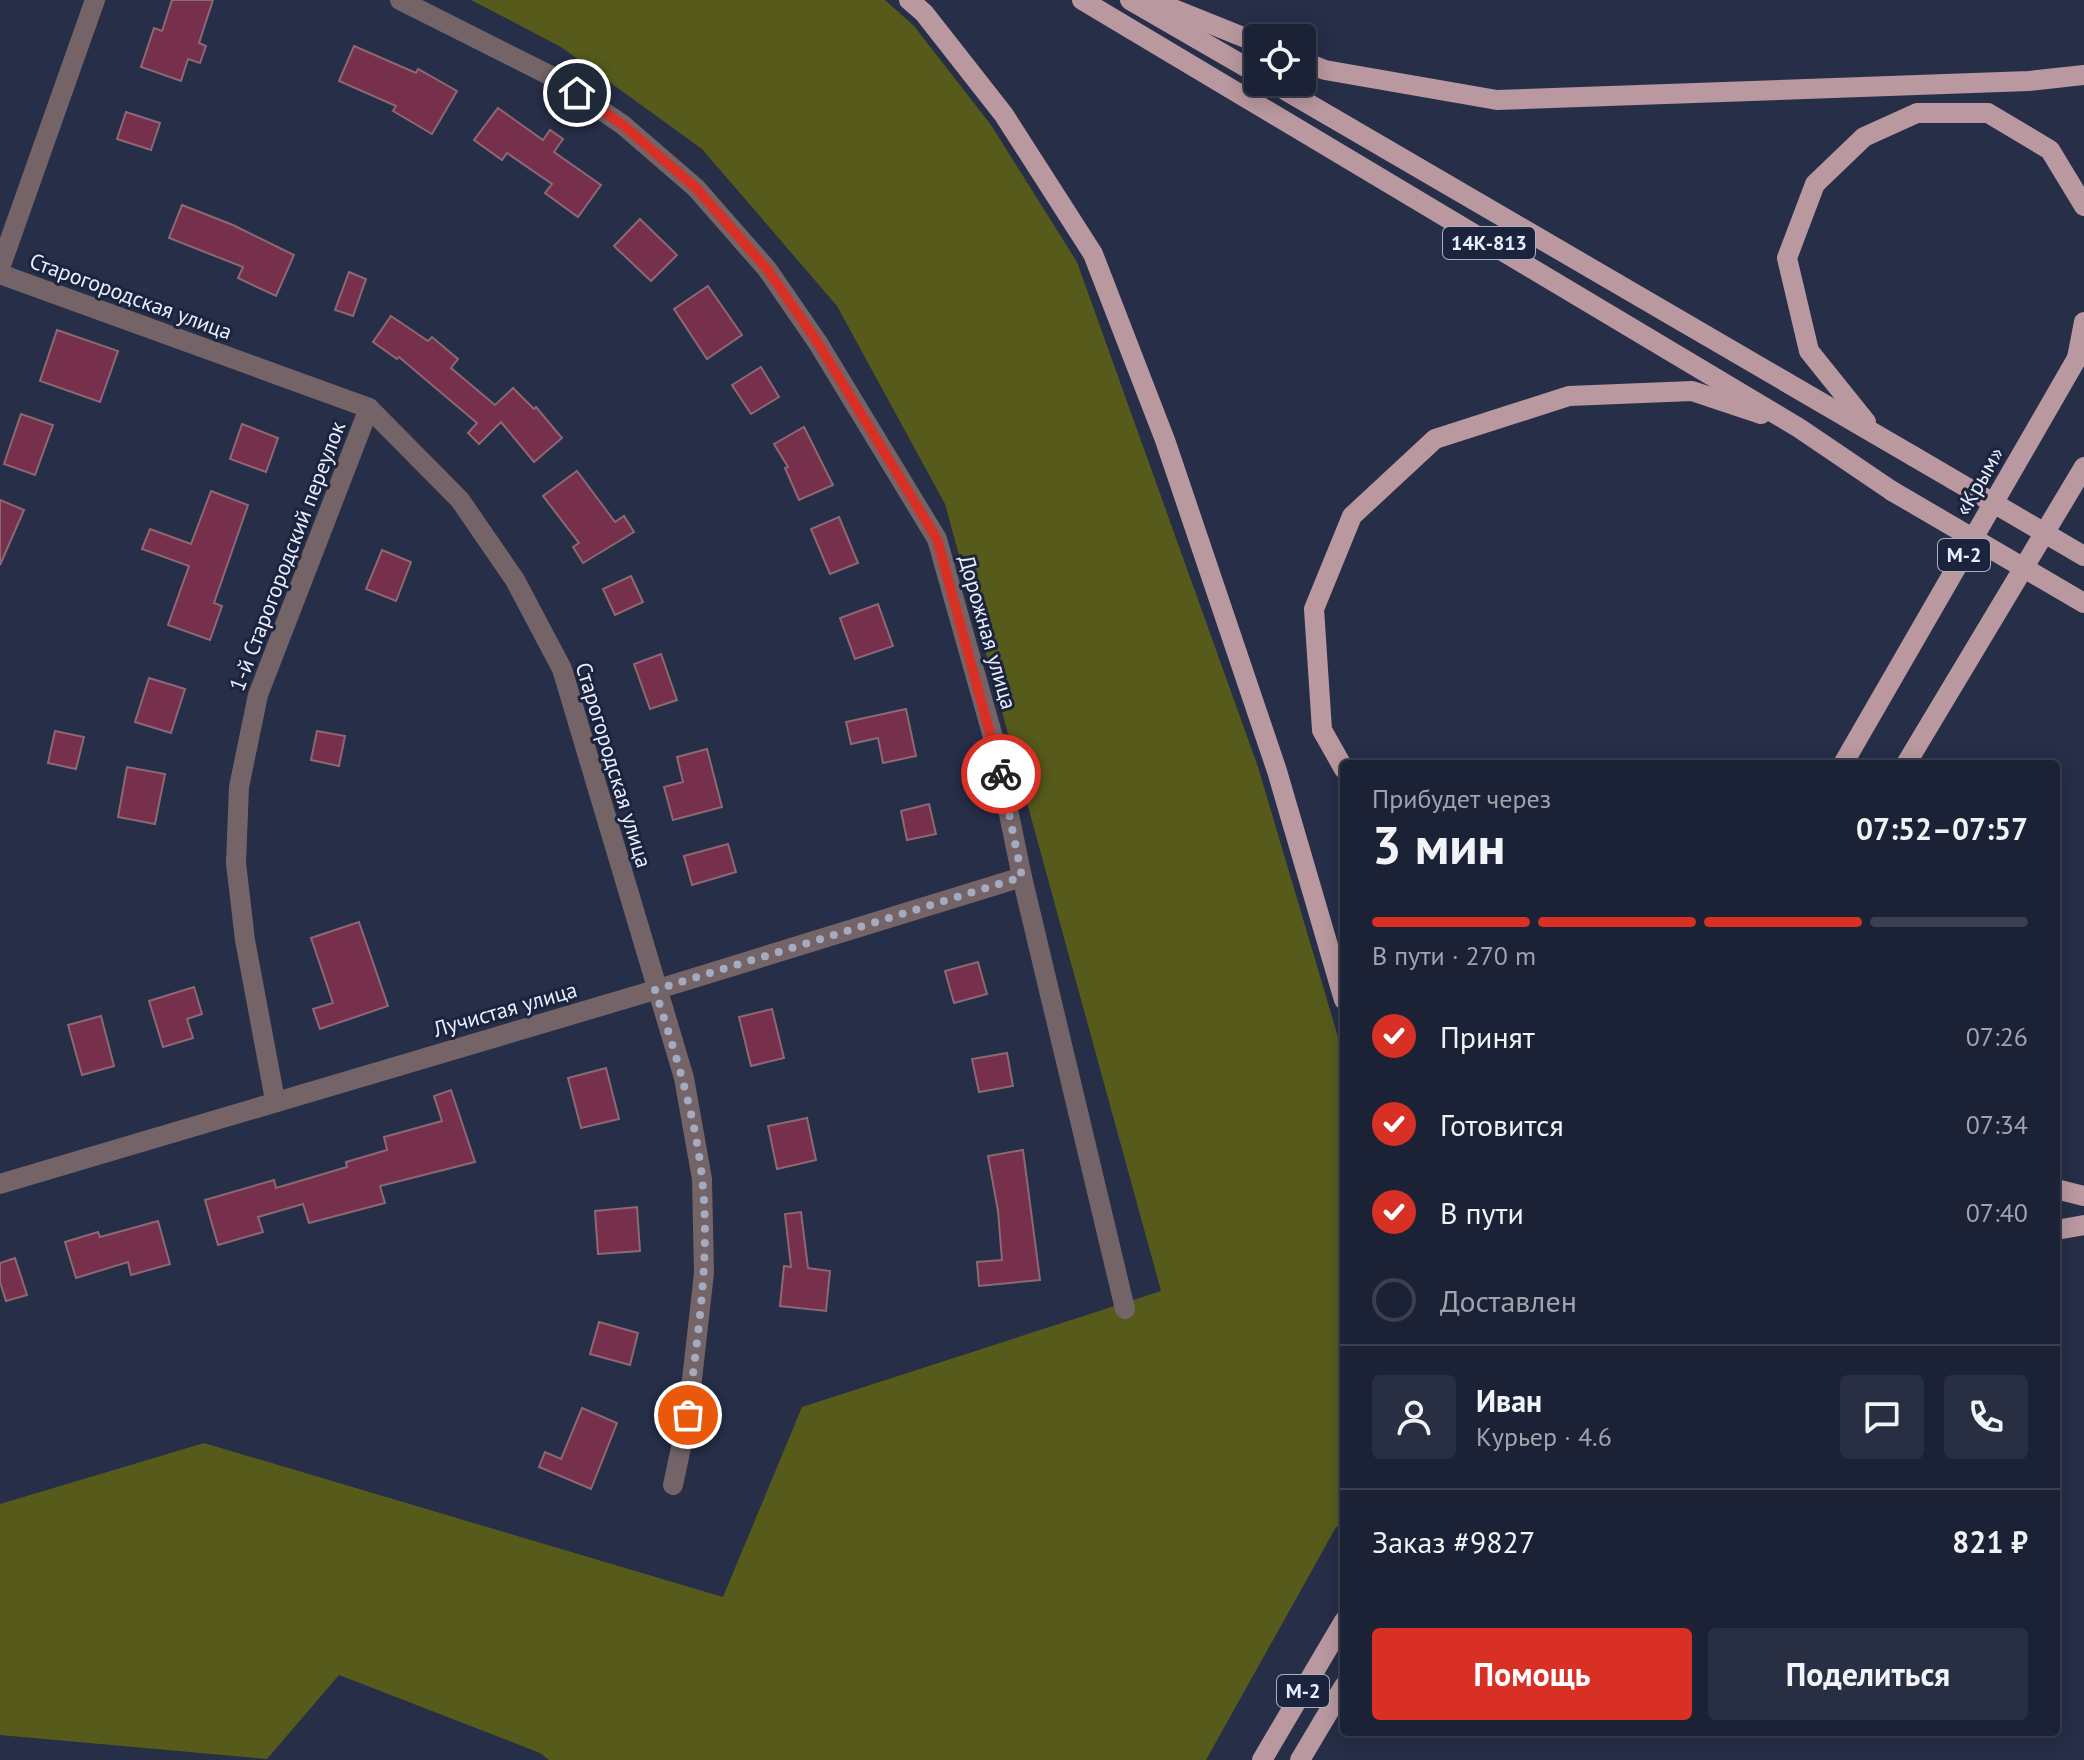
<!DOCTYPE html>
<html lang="ru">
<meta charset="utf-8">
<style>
:root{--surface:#1c2236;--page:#292f42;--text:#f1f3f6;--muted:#a0a4ad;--line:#3a3f51;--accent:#d93025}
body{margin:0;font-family:"PT Sans",sans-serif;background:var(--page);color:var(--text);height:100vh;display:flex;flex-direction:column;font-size:30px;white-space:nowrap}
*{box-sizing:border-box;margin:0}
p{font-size:26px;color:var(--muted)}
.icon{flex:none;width:44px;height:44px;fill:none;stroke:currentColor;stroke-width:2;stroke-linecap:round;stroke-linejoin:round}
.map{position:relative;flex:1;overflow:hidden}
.side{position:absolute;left:1340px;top:760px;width:720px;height:976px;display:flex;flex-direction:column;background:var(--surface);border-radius:8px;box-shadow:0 4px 20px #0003,0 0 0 2px var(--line)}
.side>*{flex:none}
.buttons{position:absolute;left:1244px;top:24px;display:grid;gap:16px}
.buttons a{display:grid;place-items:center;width:72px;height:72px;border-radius:8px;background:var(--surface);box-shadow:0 4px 20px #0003,0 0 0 2px var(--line);font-size:40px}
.pin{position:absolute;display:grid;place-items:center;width:68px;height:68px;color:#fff;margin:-34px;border:4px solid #fff;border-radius:50%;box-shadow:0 2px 8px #0007}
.courier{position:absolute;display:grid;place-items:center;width:80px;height:80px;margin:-40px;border:6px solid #d93025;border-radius:50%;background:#fff;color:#222;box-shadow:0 2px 10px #0007}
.headline em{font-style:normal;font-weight:800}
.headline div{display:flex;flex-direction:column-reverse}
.headline{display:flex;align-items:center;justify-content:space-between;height:136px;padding:0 32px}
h1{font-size:52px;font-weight:800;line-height:60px}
.bar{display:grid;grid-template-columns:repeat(4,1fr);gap:12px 8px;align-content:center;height:96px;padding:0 32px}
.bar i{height:10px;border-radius:6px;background:var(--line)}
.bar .selected{background:var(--accent)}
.bar p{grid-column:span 4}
.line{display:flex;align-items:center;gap:20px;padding:0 32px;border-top:2px solid var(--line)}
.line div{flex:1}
.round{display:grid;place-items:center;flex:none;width:84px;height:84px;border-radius:8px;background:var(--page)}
ol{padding:0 32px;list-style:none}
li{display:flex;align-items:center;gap:24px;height:88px}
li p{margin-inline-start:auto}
li .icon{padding:8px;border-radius:50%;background:var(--accent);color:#fff;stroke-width:4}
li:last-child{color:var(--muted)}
li i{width:44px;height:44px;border:4px solid var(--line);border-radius:50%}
.button{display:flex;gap:16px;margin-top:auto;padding:16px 32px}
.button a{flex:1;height:92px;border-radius:8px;background:var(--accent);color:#fff;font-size:32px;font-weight:800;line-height:92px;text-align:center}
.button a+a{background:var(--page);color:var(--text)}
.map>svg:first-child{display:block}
</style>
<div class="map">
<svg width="2084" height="1760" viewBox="0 0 2084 1760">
<rect width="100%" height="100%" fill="#262e48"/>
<!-- green -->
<polygon fill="#565b1b" points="471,0 885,0 914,26 991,125 1077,262 1258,767 1344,1057 1344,1519 1335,1529 1206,1760 549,1760 540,1753 339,1675 267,1759 0,1735 0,1504 204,1443 723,1597 802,1407 1161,1291 945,504 837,306 702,149 561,47"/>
<!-- building -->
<g fill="#77304b" stroke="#8c6873" stroke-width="2">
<polygon points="172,0 213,0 199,43 206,46 200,63 188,59 181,81 141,67 154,28 162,31"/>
<polygon points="354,46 416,73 418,69 457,91 432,134 393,111 396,106 339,81"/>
<polygon points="498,108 543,140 550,130 563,139 554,152 601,185 578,217 545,193 552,184 507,153 502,160 474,140"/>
<polygon points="126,112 160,123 151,150 117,139"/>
<polygon points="182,205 233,225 294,255 276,296 238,278 243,267 169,238"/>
<polygon points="640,219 677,255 651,281 614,246"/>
<polygon points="349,272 366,279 353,316 335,310"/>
<polygon points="708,286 742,335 707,359 674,309"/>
<polygon points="391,316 428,341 432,337 458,359 451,368 495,405 513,388 534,409 536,407 562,438 534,462 501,422 479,444 468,433 477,423 399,357 397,359 373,342"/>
<polygon points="57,330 118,351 100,402 40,381"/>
<polygon points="761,367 779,397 751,414 732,385"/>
<polygon points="21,414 53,425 35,475 4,464"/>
<polygon points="242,424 278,438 266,472 230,459"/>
<polygon points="804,427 833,485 799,500 785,468 788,467 774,444"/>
<polygon points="577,471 615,522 624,516 634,532 583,563 573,547 579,543 543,496"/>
<polygon points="211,491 248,505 214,603 222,606 210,640 168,625 189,566 142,549 150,529 191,544"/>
<polygon points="0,500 24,510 0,565"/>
<polygon points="839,517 858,563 830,574 811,529"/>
<polygon points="382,550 411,562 396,601 366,589"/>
<polygon points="631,576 643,602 615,615 603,589"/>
<polygon points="878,604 893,646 855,659 840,618"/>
<polygon points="661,654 677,700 650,709 634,664"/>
<polygon points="149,678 185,689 171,733 135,722"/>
<polygon points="906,709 916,756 883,763 878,738 851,744 846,722"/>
<polygon points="55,731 84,737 76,769 48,763"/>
<polygon points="317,731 345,736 339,766 311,760"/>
<polygon points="707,749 722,807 673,820 664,787 683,782 677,757"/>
<polygon points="127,767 165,774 155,824 118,817"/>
<polygon points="929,804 936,834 907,840 901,811"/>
<polygon points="728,844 736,872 692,885 684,856"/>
<polygon points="359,922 388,1006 320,1029 313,1009 333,1003 311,938"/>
<polygon points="978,962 987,994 954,1003 945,971"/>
<polygon points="194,987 202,1014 187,1019 193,1038 163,1047 149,1001"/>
<polygon points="772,1009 784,1058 751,1066 739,1017"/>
<polygon points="101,1016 114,1066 82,1075 68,1025"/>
<polygon points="1007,1053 1013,1086 979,1092 972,1059"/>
<polygon points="606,1068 619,1119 581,1128 568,1078"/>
<polygon points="451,1090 475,1162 380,1186 385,1203 309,1223 303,1204 258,1217 263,1232 218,1245 205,1200 274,1180 276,1188 347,1167 346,1162 387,1150 384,1137 442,1121 434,1096"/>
<polygon points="807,1118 816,1160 777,1169 768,1126"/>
<polygon points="1023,1150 1040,1280 979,1286 977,1262 1002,1260 998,1211 988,1156"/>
<polygon points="637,1207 640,1251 598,1254 595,1211"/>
<polygon points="801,1212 808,1268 830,1271 826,1311 780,1306 784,1266 791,1267 785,1214"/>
<polygon points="158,1221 170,1264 131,1275 128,1262 76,1278 65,1242 98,1232 100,1237"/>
<polygon points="15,1258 27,1295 6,1301 0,1282 0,1263"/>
<polygon points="599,1322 638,1333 630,1365 590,1354"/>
<polygon points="582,1408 617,1423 591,1489 539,1467 545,1452 561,1459"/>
</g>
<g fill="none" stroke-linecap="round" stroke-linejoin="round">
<!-- minor -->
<g stroke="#746468" stroke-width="20">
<polyline points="400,0 553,77 623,125 696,188 767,269 818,343 937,539 993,737 1022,877 1125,1309"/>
<polyline points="0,268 95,0"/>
<polyline points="0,274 369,408 460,500 515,580 562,669 684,1078 702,1179 704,1273 688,1415 673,1485"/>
<polyline points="275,1100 245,940 236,863 239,787 258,695 369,408"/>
<polyline points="0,1184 655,990 1022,877"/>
</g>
<!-- primary -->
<g stroke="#b9989f" stroke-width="20">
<polyline points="909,0 924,13 1004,115 1093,254 1165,440 1277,771 1344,1000"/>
<polyline points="1082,0 1799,428 1892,491"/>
<polyline points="1130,0 1258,74"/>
<polyline points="1151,0 1258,43"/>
<polyline points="1302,61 1325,70 1497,100 2029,81 2084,75"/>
<polyline points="1271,82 1913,456"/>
<polyline points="2077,358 2084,322"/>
<polyline points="1866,422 1809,351 1787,258 1815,184 1864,137 1917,113 1988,113 2050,150 2084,206"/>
<polyline points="1843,764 2084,346"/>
<polyline points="1906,764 2084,467"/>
<polyline points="1344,769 1322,730 1314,609 1352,516 1435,439 1569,396 1692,391 1761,414"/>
<polyline points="2056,1189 2084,1196"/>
<polyline points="2056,1230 2084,1225"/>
<polyline points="1262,1760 1344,1621"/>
<polyline points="1300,1760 1344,1686"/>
</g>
<!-- primary-bridge -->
<g stroke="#b9989f" stroke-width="20">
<polyline points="1913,456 2084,556"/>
<polyline points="1892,491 2084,603"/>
</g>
</g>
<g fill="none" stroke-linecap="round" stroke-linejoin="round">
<!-- done -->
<path stroke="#a4aabf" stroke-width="8" stroke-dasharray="0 14.4" d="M688,1415C697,1337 711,1257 702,1178C695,1114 675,1052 655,990L1022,877L1001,774"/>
<!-- route -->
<polyline stroke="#d93025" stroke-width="10" points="577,93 623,125 696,188 767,269 818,343 937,539 1001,774"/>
</g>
<g text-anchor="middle" stroke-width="6" stroke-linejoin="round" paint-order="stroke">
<!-- shield labels -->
<g fill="#1c243d" stroke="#abb1c5" stroke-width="2">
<rect x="1443" y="227" width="92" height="32" rx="6"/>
<rect x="1938" y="539" width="52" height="32" rx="6"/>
<rect x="1277" y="1675" width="52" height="32" rx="6"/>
</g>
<g font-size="20" font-weight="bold" fill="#e8edff">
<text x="1489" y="250">14К-813</text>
<text x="1964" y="562">М-2</text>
<text x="1303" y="1698">М-2</text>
</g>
<!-- street labels -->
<g font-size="22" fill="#e8edff" stroke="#1c243d">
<text transform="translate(131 296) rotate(20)" y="8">Старогородская улица</text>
<text transform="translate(1979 481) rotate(-60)" y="8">«Крым»</text>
<text transform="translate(287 556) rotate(-69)" y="8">1-й Старогородский переулок</text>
<text transform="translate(988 632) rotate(74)" y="8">Дорожная улица</text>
<text transform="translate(614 765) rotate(73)" y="8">Старогородская улица</text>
<text transform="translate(505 1009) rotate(-16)" y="8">Лучистая улица</text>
</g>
</g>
</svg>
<div class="buttons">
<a><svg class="icon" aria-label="locate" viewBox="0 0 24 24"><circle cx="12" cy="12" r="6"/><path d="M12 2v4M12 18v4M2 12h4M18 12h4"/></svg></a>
</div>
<div class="pin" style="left:688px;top:1415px;background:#ea580c"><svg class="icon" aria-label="bag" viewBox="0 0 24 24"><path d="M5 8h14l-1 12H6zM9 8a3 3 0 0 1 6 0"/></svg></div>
<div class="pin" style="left:577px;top:93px;background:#1f2937"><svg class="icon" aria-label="home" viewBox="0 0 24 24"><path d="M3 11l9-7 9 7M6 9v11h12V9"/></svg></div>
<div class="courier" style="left:1001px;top:774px"><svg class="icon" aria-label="bike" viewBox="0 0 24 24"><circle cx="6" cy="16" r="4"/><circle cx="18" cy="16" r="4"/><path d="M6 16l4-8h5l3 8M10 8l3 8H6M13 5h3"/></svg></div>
<section class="side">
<div class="headline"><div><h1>3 мин</h1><p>Прибудет через</p></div><em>07:52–07:57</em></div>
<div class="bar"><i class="selected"></i><i class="selected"></i><i class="selected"></i><i></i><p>В пути · 270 m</p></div>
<ol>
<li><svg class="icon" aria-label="check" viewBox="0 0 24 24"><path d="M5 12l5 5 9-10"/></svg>Принят<p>07:26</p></li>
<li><svg class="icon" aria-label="check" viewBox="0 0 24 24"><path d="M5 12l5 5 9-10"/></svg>Готовится<p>07:34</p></li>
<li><svg class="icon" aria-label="check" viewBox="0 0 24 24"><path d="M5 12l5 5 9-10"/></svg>В пути<p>07:40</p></li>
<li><i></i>Доставлен</li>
</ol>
<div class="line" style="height:144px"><a class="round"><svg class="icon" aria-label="person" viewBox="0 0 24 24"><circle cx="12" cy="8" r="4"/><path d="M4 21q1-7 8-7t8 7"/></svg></a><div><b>Иван</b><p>Курьер · 4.6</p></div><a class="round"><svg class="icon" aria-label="chat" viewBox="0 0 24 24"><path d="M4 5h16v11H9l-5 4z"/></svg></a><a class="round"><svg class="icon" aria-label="phone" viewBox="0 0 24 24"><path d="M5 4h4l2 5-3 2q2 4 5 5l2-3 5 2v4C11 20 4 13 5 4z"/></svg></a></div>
<div class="line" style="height:104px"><div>Заказ #9827</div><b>821 ₽</b></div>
<div class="button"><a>Помощь</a><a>Поделиться</a></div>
</section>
</div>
